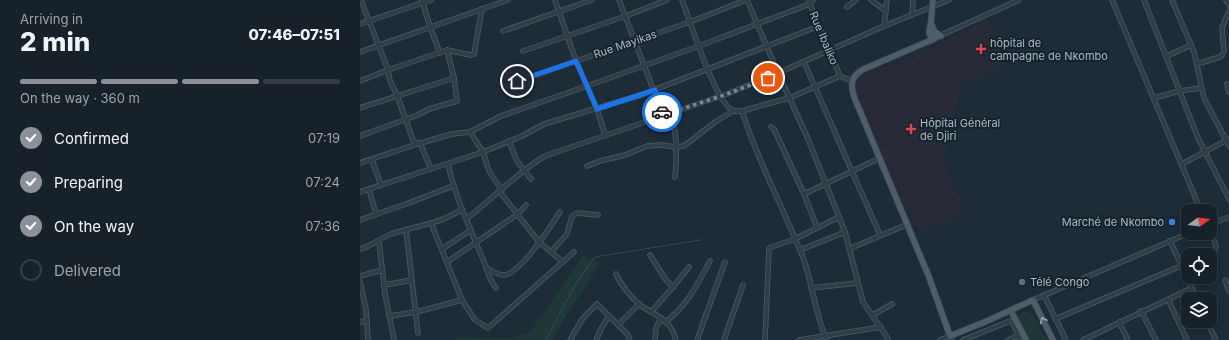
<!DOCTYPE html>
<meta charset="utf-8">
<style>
:root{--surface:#162129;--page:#1f2931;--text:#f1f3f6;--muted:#9ea3a8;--line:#353e46;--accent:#8c9099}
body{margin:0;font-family:Inter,sans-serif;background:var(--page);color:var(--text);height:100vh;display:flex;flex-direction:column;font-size:15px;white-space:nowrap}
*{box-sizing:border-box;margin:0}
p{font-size:13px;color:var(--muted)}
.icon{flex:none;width:22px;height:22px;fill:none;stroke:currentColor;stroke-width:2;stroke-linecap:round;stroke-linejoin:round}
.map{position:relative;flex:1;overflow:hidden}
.side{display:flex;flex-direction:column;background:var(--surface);width:360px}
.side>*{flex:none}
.needle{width:26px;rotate:76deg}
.controls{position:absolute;left:821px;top:204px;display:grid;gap:8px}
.controls a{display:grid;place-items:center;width:36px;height:36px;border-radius:8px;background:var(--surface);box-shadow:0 2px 10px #0003,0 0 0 1px var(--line);font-size:20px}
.pin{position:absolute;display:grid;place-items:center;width:34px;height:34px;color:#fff;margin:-17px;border:2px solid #fff;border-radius:50%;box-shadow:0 1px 4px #0007}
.courier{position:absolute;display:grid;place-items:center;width:40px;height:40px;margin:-20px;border:3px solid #1a73e8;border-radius:50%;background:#fff;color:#222;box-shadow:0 1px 5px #0007}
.head em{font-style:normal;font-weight:800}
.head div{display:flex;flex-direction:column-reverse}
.head{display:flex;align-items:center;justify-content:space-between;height:68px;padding:0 20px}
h1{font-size:26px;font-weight:800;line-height:30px}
.bar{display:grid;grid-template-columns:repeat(4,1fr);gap:6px 4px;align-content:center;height:48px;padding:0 20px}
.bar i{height:5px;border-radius:3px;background:var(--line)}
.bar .active{background:var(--accent)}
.bar p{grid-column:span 4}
ol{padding:0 20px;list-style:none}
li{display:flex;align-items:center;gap:12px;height:44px}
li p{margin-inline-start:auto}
li .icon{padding:4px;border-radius:50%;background:var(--accent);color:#fff;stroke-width:4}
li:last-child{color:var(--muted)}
li i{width:22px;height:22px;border:2px solid var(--line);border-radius:50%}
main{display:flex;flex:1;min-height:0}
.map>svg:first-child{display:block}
</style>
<main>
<section class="side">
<div class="head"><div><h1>2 min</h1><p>Arriving in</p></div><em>07:46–07:51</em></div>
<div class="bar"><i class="active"></i><i class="active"></i><i class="active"></i><i></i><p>On the way · 360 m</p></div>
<ol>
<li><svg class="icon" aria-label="check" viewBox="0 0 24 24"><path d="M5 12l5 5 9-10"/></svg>Confirmed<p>07:19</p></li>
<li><svg class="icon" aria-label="check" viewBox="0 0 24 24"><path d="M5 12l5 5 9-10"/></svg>Preparing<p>07:24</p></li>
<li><svg class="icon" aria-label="check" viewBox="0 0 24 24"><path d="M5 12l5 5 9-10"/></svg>On the way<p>07:36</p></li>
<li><i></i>Delivered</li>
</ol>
</section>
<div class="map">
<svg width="869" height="340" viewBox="0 0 869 340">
<rect width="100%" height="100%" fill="#1d2c37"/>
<!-- medical -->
<polygon fill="#292a38" points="629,17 647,63 614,77 601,86 583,159 605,211 558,231 549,211 547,212 544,206 498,99 495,82 498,77 534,63 540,65 538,61 550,56 553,61 556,54 595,36 603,34 614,25"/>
<!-- green -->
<g fill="#1f3837">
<polygon points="223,255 240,264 208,313 193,340 90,340 101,337 149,339 171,331"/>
<polygon points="664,311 673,314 686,340 669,340 659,319 659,315"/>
</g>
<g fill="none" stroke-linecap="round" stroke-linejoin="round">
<!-- stream -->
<polyline stroke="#2f4b60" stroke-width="1" points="184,340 188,336 216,283 235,257 340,240"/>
<!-- minor casing -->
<g stroke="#4e5c66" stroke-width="5.5">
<g id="minor">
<polyline points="1,0 28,70 30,81 37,95 53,140 57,144"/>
<polyline points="62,0 70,27 80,53"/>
<polyline points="195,0 216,61 237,109 245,135"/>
<polyline points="259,0 303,115"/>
<path d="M322,0C331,23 354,100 373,111"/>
<polyline points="387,0 418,73 448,139 485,232 503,302 529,340"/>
<polyline points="448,0 480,76"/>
<polyline points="511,0 526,11"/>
<polyline points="752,0 841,211"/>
<polyline points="784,0 838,138 869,199"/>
<polyline points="812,0 834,52 844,98 869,146"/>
<polyline points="866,0 869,5"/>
<polyline points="487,7 496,0"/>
<polyline points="552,15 553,0"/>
<polyline points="0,24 71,0"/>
<polyline points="524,26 527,0"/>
<polyline points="143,31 232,0"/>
<polyline points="579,36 659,0"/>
<polyline points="163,51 266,16 307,0"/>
<polyline points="0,52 148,0"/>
<polyline points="807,56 831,45"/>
<polyline points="444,62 520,235"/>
<polyline points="837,64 860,57 863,54 864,51 862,28 869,11"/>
<polyline points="0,81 28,70 87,50 110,55 114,54 122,9"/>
<polyline points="867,84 869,92"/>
<polyline points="144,86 330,22 386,0"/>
<polyline points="794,98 819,91 841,88"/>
<polyline points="0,108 94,78"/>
<path d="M382,111C397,160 423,207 442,255C453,282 454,313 467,340"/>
<path d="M312,113C316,136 318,154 315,177"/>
<polyline points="411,127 414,129 444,194 457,227"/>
<polyline points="110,132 123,152 128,168 132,176 142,190"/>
<polyline points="0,136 58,115 69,109 97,101 94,78 87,50"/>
<polyline points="149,141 157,161 171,179"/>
<polyline points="60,143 71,169"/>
<polyline points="12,160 21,185"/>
<polyline points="0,163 57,144 92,134 110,132 141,116 227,86 339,46 450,4 453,0"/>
<path d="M88,164C95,196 109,226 122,257C127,267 128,279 136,288"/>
<polyline points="822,164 869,139"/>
<polyline points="227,166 240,161 265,155 287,146 300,145 316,147 324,146 355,122 373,111 382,111 429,98 480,76 492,81"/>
<polyline points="9,189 16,214"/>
<polyline points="0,192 123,152 162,136 184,124 281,95 459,26"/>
<polyline points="140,192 179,242 203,262"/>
<polyline points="444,194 520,158"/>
<path d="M106,219C132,200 157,172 185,156L367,94L418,73L524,26L589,0"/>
<polyline points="0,220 46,204 93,186"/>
<polyline points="71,223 102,300 115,320 128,328 214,252"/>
<polyline points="850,224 869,217"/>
<polyline points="46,230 58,333"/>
<polyline points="19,241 25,294 34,339"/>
<polyline points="810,241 837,299"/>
<path d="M0,249C12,246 20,238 31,234C55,226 81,224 102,209"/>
<polyline points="82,249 111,230"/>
<polyline points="489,249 548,224"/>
<polyline points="440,250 485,232"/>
<polyline points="191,252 207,234 212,216 217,213 238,215"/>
<polyline points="290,255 306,280 313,287"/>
<path d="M846,255C861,249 856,244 850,232"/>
<polyline points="87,262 158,214 166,205"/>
<path d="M127,268C132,271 137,275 144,275C160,274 191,226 200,212"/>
<path d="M256,274C261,285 270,296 279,304C294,316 311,318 316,340"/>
<polyline points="0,276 22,270"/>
<polyline points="865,280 869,291"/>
<polyline points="0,282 6,309 8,340"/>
<polyline points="24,285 52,280"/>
<polyline points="451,288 498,283"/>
<polyline points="684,295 706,340"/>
<polyline points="808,299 827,340"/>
<polyline points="673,300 829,233"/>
<polyline points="781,311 796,340"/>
<polyline points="291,312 313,287 329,267"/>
<polyline points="513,315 532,304"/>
<polyline points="29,316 56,312 102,300"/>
<polyline points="695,319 828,263"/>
<polyline points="847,321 856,340"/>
<polyline points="0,322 7,320"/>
<path d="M305,322C328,305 337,285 350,261"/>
<polyline points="759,322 768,340"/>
<polyline points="258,325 279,304"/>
<polyline points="210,340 223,318 237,304 268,335 270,340"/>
<polyline points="236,340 241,329 249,316"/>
<polyline points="295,340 296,328 301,318"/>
<polyline points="337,340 365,262"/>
<polyline points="364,340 383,285"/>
<polyline points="405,340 409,248 435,239 479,217"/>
<polyline points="439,340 521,327"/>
<polyline points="580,340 590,336 592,340"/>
<polyline points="603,340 650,321 654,325 660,340"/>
<polyline points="648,340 658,336"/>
<polyline points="723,340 832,288"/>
</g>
</g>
<!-- major casing -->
<g stroke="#3a4751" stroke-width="7">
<g id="major">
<path d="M571,22L576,38L504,69C490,76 490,86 495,99L569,277L590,336L627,321L673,300L693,340"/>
<polyline points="574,31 581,36"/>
<polyline points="572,40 569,32 571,22 573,0"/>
<polyline points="651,311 666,340"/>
</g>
</g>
<!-- minor -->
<use href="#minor" stroke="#313e47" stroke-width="4"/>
<!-- major -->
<use href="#major" stroke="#4e5d68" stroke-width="5.5"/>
</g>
<!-- one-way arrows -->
<defs><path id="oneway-chevron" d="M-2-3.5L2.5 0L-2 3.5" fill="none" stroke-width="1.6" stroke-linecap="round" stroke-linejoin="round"/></defs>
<use stroke="#98a7b2" href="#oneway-chevron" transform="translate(683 320) rotate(-117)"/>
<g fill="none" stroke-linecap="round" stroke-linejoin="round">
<!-- done -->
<polyline stroke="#798893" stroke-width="4" stroke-dasharray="0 7.2" points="302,112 304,115 367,94 408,78"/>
<!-- route -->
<polyline stroke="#1a73e8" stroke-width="5" points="157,81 216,61 237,109 295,90 302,112"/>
</g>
<!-- markers -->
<g fill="#e0444e" stroke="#17232c" stroke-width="1.5">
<path d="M619 43h4v4h4v4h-4v4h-4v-4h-4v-4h4z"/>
<path d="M549 123h4v4h4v4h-4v4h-4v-4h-4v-4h4z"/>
</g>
<circle fill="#3f7fe0" stroke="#17232c" stroke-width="1.5" cx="812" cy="222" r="4"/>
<circle fill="#5c6f8a" stroke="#17232c" stroke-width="1.5" cx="662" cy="282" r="4"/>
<g text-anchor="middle" stroke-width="4" stroke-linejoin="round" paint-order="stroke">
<!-- street labels -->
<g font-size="11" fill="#aab9c5" stroke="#17232c">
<text transform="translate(464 38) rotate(67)" y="4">Rue Ibaliko</text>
<text transform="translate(265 44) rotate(-19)" y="4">Rue Mayikas</text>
</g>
<!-- poi labels -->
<g font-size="11" fill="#aab9c5" stroke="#17232c" text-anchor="start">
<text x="630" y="47">hôpital de<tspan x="630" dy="13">campagne de Nkombo</tspan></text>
<text x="560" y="127">Hôpital Général<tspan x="560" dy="13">de Djiri</tspan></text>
<text x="804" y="226" text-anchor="end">Marché de Nkombo</text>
<text x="670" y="286">Télé Congo</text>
</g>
</g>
</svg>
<div class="controls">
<a><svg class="needle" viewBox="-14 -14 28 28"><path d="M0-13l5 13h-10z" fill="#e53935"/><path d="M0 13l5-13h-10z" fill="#9ea3a8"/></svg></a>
<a><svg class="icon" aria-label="locate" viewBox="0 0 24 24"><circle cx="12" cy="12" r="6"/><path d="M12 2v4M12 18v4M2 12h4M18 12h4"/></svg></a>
<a><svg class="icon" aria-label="layers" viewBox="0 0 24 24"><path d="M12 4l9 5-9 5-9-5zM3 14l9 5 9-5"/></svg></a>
</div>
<div class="pin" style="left:408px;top:78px;background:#ea580c"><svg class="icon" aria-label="bag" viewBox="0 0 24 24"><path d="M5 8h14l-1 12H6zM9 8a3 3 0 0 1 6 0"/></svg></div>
<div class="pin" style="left:157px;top:81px;background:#1f2937"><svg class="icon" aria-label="home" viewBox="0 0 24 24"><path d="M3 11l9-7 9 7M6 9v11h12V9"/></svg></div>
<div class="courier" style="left:302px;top:112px"><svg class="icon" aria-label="car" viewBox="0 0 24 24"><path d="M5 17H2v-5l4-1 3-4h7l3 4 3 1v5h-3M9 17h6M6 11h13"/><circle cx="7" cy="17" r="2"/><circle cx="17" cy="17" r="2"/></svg></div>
</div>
</main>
